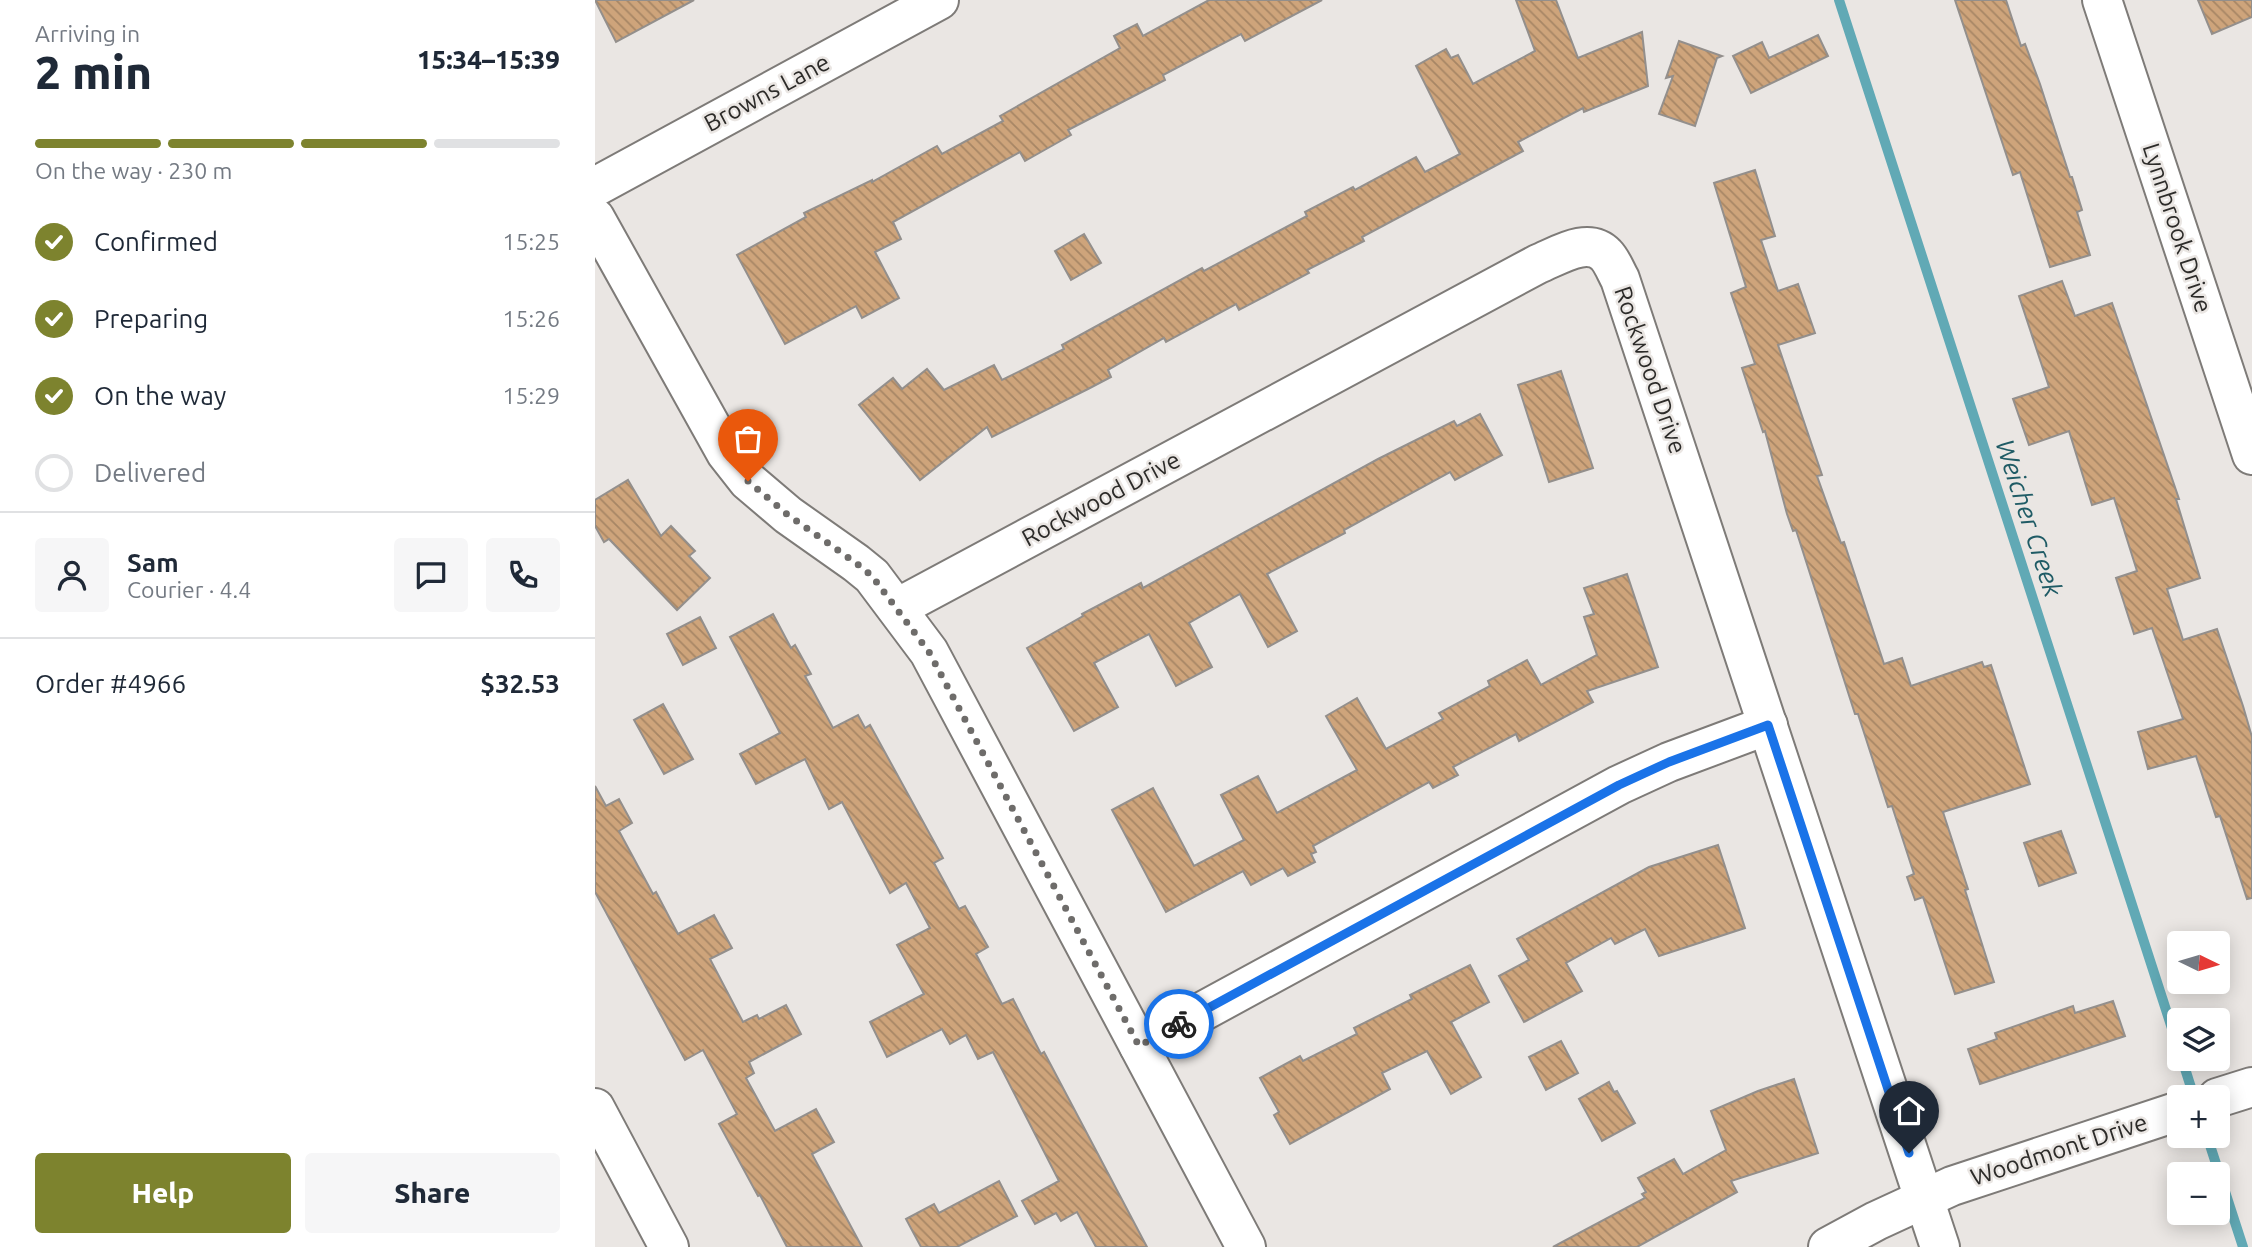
<!DOCTYPE html>
<meta charset="utf-8">
<style>
:root{--surface:#fff;--page:#f6f6f7;--text:#1f2937;--muted:#747a83;--line:#e0e1e3;--accent:#7d832e}
body{margin:0;font-family:Ubuntu,sans-serif;background:var(--page);color:var(--text);height:100vh;display:flex;flex-direction:column;font-size:26px;white-space:nowrap}
*{box-sizing:border-box;margin:0}
p{font-size:23px;color:var(--muted)}
.icon{flex:none;width:38px;height:38px;fill:none;stroke:currentColor;stroke-width:2;stroke-linecap:round;stroke-linejoin:round}
.map{position:relative;flex:1;overflow:hidden}
.drawer{display:flex;flex-direction:column;background:var(--surface);width:595px}
.drawer>*{flex:none}
.needle{width:46px;rotate:95deg}
.tools{position:absolute;left:1572px;top:931px;display:grid;gap:14px}
.tools a{display:grid;place-items:center;width:63px;height:63px;border-radius:7px;background:var(--surface);box-shadow:0 4px 18px #0003;font-size:35px}
.pin{position:absolute;display:grid;place-items:center;width:60px;height:60px;color:#fff;margin:-72px -30px;border-radius:50% 50% 50% 0;rotate:-45deg;box-shadow:0 0 7px #0007}
.pin .icon{rotate:45deg}
.courier{position:absolute;display:grid;place-items:center;width:70px;height:70px;margin:-35px;border:5px solid #1a73e8;border-radius:50%;background:#fff;color:#222;box-shadow:0 2px 9px #0007}
.headline em{font-style:normal;font-weight:800}
.headline div{display:flex;flex-direction:column-reverse}
.headline{display:flex;align-items:center;justify-content:space-between;height:119px;padding:0 35px}
h1{font-size:46px;font-weight:800;line-height:52px}
.bar{display:grid;grid-template-columns:repeat(4,1fr);gap:10px 7px;align-content:center;height:84px;padding:0 35px}
.bar i{height:9px;border-radius:5px;background:var(--line)}
.bar .selected{background:var(--accent)}
.bar p{grid-column:span 4}
.line{display:flex;align-items:center;gap:18px;padding:0 35px;border-top:2px solid var(--line)}
.line div{flex:1}
.round{display:grid;place-items:center;flex:none;width:74px;height:74px;border-radius:7px;background:var(--page)}
ol{padding:0 35px;list-style:none}
li{display:flex;align-items:center;gap:21px;height:77px}
li p{margin-inline-start:auto}
li .icon{padding:7px;border-radius:50%;background:var(--accent);color:#fff;stroke-width:4}
li:last-child{color:var(--muted)}
li i{width:38px;height:38px;border:4px solid var(--line);border-radius:50%}
.action{display:flex;gap:14px;margin-top:auto;padding:14px 35px}
.action a{flex:1;height:80px;border-radius:7px;background:var(--accent);color:#fff;font-size:28px;font-weight:800;line-height:80px;text-align:center}
.action a+a{background:var(--page);color:var(--text)}
main{display:flex;flex:1;min-height:0}
.map>svg:first-child{display:block}
</style>
<main>
<section class="drawer">
<div class="headline"><div><h1>2 min</h1><p>Arriving in</p></div><em>15:34–15:39</em></div>
<div class="bar"><i class="selected"></i><i class="selected"></i><i class="selected"></i><i></i><p>On the way · 230 m</p></div>
<ol>
<li><svg class="icon" aria-label="check" viewBox="0 0 24 24"><path d="M5 12l5 5 9-10"/></svg>Confirmed<p>15:25</p></li>
<li><svg class="icon" aria-label="check" viewBox="0 0 24 24"><path d="M5 12l5 5 9-10"/></svg>Preparing<p>15:26</p></li>
<li><svg class="icon" aria-label="check" viewBox="0 0 24 24"><path d="M5 12l5 5 9-10"/></svg>On the way<p>15:29</p></li>
<li><i></i>Delivered</li>
</ol>
<div class="line" style="height:126px"><a class="round"><svg class="icon" aria-label="person" viewBox="0 0 24 24"><circle cx="12" cy="8" r="4"/><path d="M4 21q1-7 8-7t8 7"/></svg></a><div><b>Sam</b><p>Courier · 4.4</p></div><a class="round"><svg class="icon" aria-label="chat" viewBox="0 0 24 24"><path d="M4 5h16v11H9l-5 4z"/></svg></a><a class="round"><svg class="icon" aria-label="phone" viewBox="0 0 24 24"><path d="M5 4h4l2 5-3 2q2 4 5 5l2-3 5 2v4C11 20 4 13 5 4z"/></svg></a></div>
<div class="line" style="height:91px"><div>Order #4966</div><b>$32.53</b></div>
<div class="action"><a>Help</a><a>Share</a></div>
</section>
<div class="map">
<svg width="1657" height="1247" viewBox="0 0 1657 1247">
<defs>
<pattern id="building-back-hatch" width="6" height="6" patternUnits="userSpaceOnUse" patternTransform="scale(1.75)"><rect width="6" height="6" fill="#cea47b"/><path d="M-1 5l2 2M0 0l6 6M5-1l2 2" fill="none" stroke="#a78665"/></pattern>
</defs>
<rect width="100%" height="100%" fill="#eae6e3"/>
<g fill="none" stroke-linecap="round" stroke-linejoin="round">
<!-- stream -->
<g stroke="#61a9b5" stroke-width="10">
<polyline points="1244,0 1584,1050"/>
<polyline points="1587,1059 1599,1097"/>
<polyline points="1612,1136 1648,1247"/>
</g>
</g>
<!-- building -->
<g fill="url(#building-back-hatch)" stroke="#938f8c" stroke-width="2">
<polygon points="0,0 99,0 21,42"/>
<polygon points="614,0 727,0 650,41 646,34 568,75 570,80 473,130 476,135 430,161 425,152 298,222 306,239 280,252 304,298 267,318 261,306 190,344 142,255 211,217 209,213 277,180 277,182 342,146 347,154 408,121 405,116 525,48 519,36 542,24 548,36"/>
<polygon points="921,0 961,0 983,58 1047,32 1053,86 989,112 988,108 923,142 928,151 767,237 769,241 712,270 714,273 644,310 641,304 571,342 569,338 513,370 516,377 493,389 397,437 392,427 325,480 264,405 298,378 307,389 332,369 349,390 399,365 407,380 469,349 467,345 607,268 609,271 712,216 710,212 758,187 760,190 821,157 830,172 865,154 821,66 851,49 856,58 863,55 878,84 940,51"/>
<polygon points="1360,0 1411,0 1426,46 1430,44 1445,84 1475,177 1477,177 1487,210 1482,212 1495,255 1455,267 1425,172 1418,175"/>
<polygon points="1603,0 1657,0 1657,17 1617,34"/>
<polygon points="1223,35 1233,56 1156,93 1138,56 1167,42 1174,58"/>
<polygon points="1084,41 1127,56 1122,58 1100,126 1064,114 1078,76 1071,78"/>
<polygon points="1160,170 1180,236 1166,240 1183,291 1203,284 1220,333 1183,345 1227,475 1222,476 1246,543 1249,542 1289,664 1307,658 1316,686 1387,662 1389,667 1396,665 1435,784 1348,812 1373,889 1370,890 1399,982 1360,994 1328,897 1320,900 1312,877 1319,874 1297,806 1293,807 1263,714 1260,714 1201,530 1198,531 1192,514 1170,431 1168,432 1147,368 1160,364 1136,293 1151,287 1119,183"/>
<polygon points="489,234 506,263 476,280 460,251"/>
<polygon points="1467,281 1480,316 1517,303 1584,499 1581,499 1605,578 1572,589 1588,640 1622,629 1648,706 1657,737 1657,898 1652,899 1625,816 1621,817 1601,756 1553,769 1543,732 1588,719 1557,628 1539,634 1521,578 1542,571 1519,498 1497,505 1474,431 1434,445 1418,399 1454,387 1424,296"/>
<polygon points="966,371 998,468 954,482 923,385"/>
<polygon points="885,414 907,455 860,480 855,472 749,530 750,533 672,574 702,631 673,647 645,594 594,623 617,667 581,686 554,634 499,663 523,707 479,731 432,648 488,616 487,614 546,583 548,588 783,459 859,421 862,426"/>
<polygon points="33,480 66,536 76,526 100,551 94,556 115,578 82,610 14,539 9,542 0,526 0,500"/>
<polygon points="1032,574 1063,667 992,691 998,702 924,741 921,734 858,767 863,775 838,788 834,782 718,846 721,852 716,854 720,862 693,876 688,868 656,885 648,871 571,912 517,810 558,788 599,866 649,840 626,795 663,776 682,813 762,770 731,716 762,698 791,749 848,719 844,713 895,686 893,681 932,660 946,685 1002,655 989,617 999,614 989,588"/>
<polygon points="178,614 196,648 200,645 216,674 210,676 238,728 263,715 270,728 275,725 348,858 339,863 364,909 370,906 393,947 381,954 407,1004 418,999 446,1054 449,1052 552,1247 501,1247 482,1212 466,1221 461,1213 440,1224 427,1201 464,1181 398,1052 383,1059 371,1035 355,1044 347,1029 292,1057 275,1022 329,994 302,945 335,928 311,883 295,893 247,802 234,809 210,759 161,784 145,754 185,733 135,637"/>
<polygon points="105,617 121,648 88,665 72,634"/>
<polygon points="68,704 98,759 69,774 39,720"/>
<polygon points="0,786 11,806 24,799 37,823 24,831 58,894 61,892 83,934 119,915 137,948 115,959 148,1022 162,1015 164,1019 191,1005 206,1034 154,1062 159,1073 151,1078 180,1131 221,1109 239,1142 217,1154 267,1247 192,1247 165,1195 163,1196 124,1124 142,1114 108,1050 90,1060 0,892"/>
<polygon points="1466,831 1481,873 1444,886 1429,843"/>
<polygon points="1123,845 1150,928 1064,956 1050,929 1020,944 1016,938 971,963 987,991 929,1022 904,976 934,960 922,939 1054,867"/>
<polygon points="875,965 894,1002 856,1022 886,1077 856,1094 832,1051 787,1073 795,1089 695,1144 679,1115 684,1112 665,1078 705,1056 708,1061 762,1034 759,1028 817,999 815,995"/>
<polygon points="1518,1001 1530,1036 1385,1084 1373,1049 1402,1039 1400,1033 1478,1006 1480,1013"/>
<polygon points="966,1041 983,1073 951,1090 934,1057"/>
<polygon points="1199,1079 1223,1153 1136,1181 1142,1192 1042,1247 958,1247 1050,1198 1047,1194 1051,1192 1043,1178 1079,1159 1088,1174 1131,1150 1116,1111 1163,1091"/>
<polygon points="1014,1082 1019,1092 1022,1091 1040,1123 1007,1141 984,1099"/>
<polygon points="404,1181 422,1216 362,1247 326,1247 311,1219 339,1204 344,1213"/>
</g>
<g fill="none" stroke-linecap="round" stroke-linejoin="round">
<!-- minor casing -->
<g stroke="#7e7b78" stroke-width="42">
<g id="minor">
<polyline points="1507,0 1657,455"/>
<polyline points="0,187 344,0"/>
<polyline points="0,218 131,453 153,481 193,515 261,563 277,576 334,652 651,1247"/>
<path d="M302,608L943,264C963,256 993,236 1011,255C1017,261 1021,272 1025,279L1345,1247"/>
<polyline points="544,1046 1024,785 1074,762 1173,725"/>
<polyline points="1622,1098 1657,1087"/>
<polyline points="0,1108 74,1247"/>
<polyline points="1233,1247 1281,1221 1357,1186 1584,1111"/>
</g>
</g>
<!-- minor -->
<use href="#minor" stroke="#fff" stroke-width="38"/>
</g>
<g fill="none" stroke-linecap="round" stroke-linejoin="round">
<!-- done -->
<polyline stroke="#6e6c6a" stroke-width="7" stroke-dasharray="0 12.6" points="153,481 193,515 261,563 277,576 334,652 544,1046 584,1024"/>
<!-- route -->
<polyline stroke="#1a73e8" stroke-width="9" points="584,1024 1024,785 1074,762 1173,725 1314,1153"/>
</g>
<g text-anchor="middle" stroke-width="5" stroke-linejoin="round" paint-order="stroke">
<!-- street labels -->
<g font-size="24" fill="#2c2b29" stroke="#eae6e3">
<text transform="translate(172 93) rotate(-28)" y="8">Browns Lane</text>
<text transform="translate(1582 228) rotate(72)" y="8">Lynnbrook Drive</text>
<text transform="translate(1055 370) rotate(71)" y="8">Rockwood Drive</text>
<text transform="translate(506 499) rotate(-28)" y="8">Rockwood Drive</text>
<text transform="translate(1464 1150) rotate(-18)" y="8">Woodmont Drive</text>
</g>
<!-- water labels -->
<g font-size="26" font-style="italic" fill="#1f5b65" stroke="#eae6e3">
<text transform="translate(1434 518) rotate(72)" y="9">Weicher Creek</text>
</g>
</g>
</svg>
<div class="tools">
<a><svg class="needle" viewBox="-14 -14 28 28"><path d="M0-13l5 13h-10z" fill="#e53935"/><path d="M0 13l5-13h-10z" fill="#747a83"/></svg></a>
<a><svg class="icon" aria-label="layers" viewBox="0 0 24 24"><path d="M12 4l9 5-9 5-9-5zM3 14l9 5 9-5"/></svg></a>
<a>+</a>
<a>−</a>
</div>
<div class="pin" style="left:153px;top:481px;background:#ea580c"><svg class="icon" aria-label="bag" viewBox="0 0 24 24"><path d="M5 8h14l-1 12H6zM9 8a3 3 0 0 1 6 0"/></svg></div>
<div class="pin" style="left:1314px;top:1153px;background:#1f2937"><svg class="icon" aria-label="home" viewBox="0 0 24 24"><path d="M3 11l9-7 9 7M6 9v11h12V9"/></svg></div>
<div class="courier" style="left:584px;top:1024px"><svg class="icon" aria-label="bike" viewBox="0 0 24 24"><circle cx="6" cy="16" r="4"/><circle cx="18" cy="16" r="4"/><path d="M6 16l4-8h5l3 8M10 8l3 8H6M13 5h3"/></svg></div>
</div>
</main>
